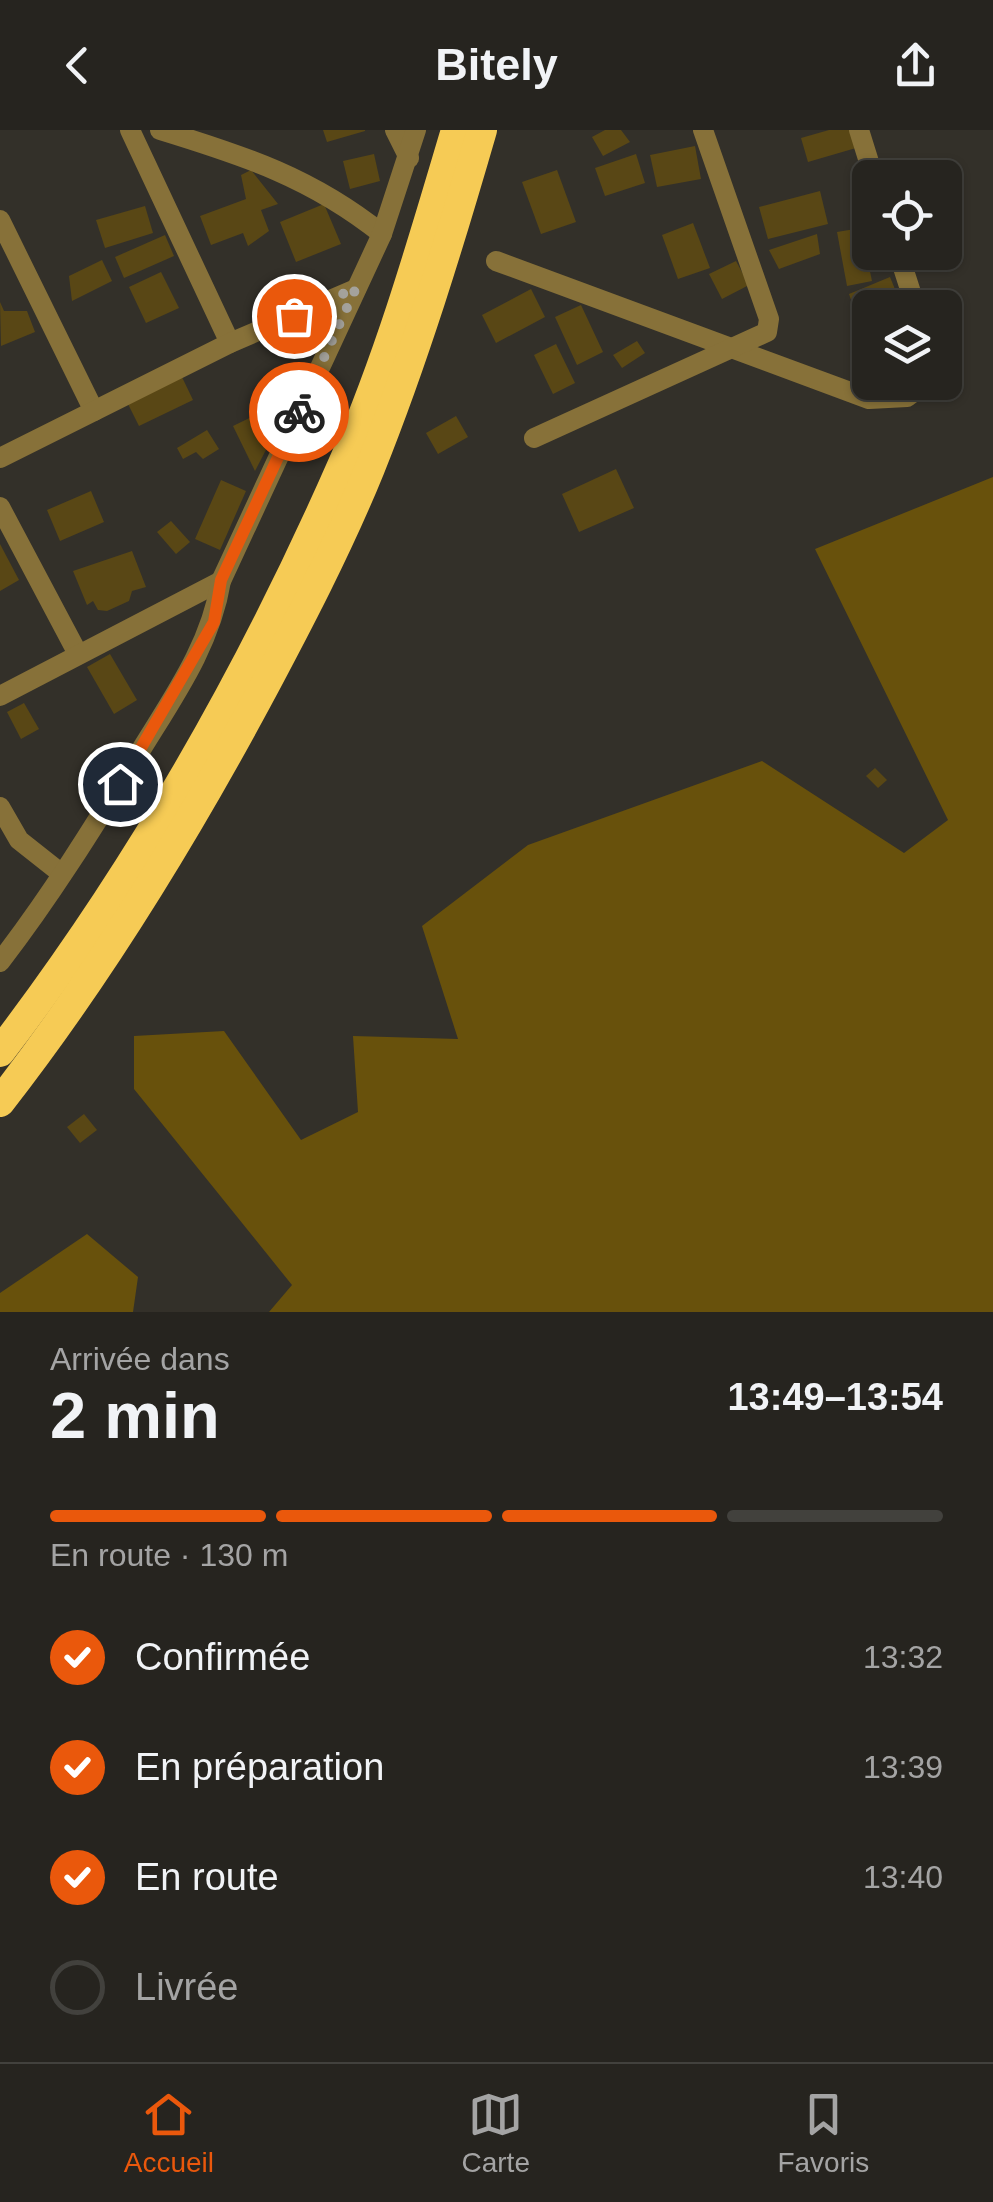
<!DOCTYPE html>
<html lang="fr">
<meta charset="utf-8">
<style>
:root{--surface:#26241f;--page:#32302c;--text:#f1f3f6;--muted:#a4a4a4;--line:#42413d;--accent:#ea580c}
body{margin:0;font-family:Helvetica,sans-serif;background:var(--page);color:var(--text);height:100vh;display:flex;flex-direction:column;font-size:38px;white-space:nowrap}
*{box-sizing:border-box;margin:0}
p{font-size:32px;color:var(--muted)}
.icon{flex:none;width:55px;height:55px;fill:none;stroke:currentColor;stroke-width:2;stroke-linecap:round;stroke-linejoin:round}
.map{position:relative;height:1182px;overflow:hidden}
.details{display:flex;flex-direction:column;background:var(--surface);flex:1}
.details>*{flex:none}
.buttons{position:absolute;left:852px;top:30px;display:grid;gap:20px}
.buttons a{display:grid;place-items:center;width:110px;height:110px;border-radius:15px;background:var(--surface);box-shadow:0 2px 8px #0004,0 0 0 2px var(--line);font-size:50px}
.pin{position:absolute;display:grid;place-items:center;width:85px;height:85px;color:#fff;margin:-42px;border:5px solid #fff;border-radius:50%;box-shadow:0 2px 10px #0007}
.courier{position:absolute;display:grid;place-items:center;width:100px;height:100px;margin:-50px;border:8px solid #ea580c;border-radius:50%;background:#fff;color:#222;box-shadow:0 2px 12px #0007}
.headline em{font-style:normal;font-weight:700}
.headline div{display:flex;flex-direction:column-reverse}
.headline{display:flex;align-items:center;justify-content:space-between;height:170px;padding:0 50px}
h1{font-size:65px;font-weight:700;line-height:75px}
.bar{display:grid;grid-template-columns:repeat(4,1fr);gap:15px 10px;align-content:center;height:120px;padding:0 50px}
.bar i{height:12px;border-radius:8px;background:var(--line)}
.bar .selected{background:var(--accent)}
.bar p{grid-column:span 4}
ol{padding:0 50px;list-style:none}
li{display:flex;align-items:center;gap:30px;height:110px}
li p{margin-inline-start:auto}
li .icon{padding:10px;border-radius:50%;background:var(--accent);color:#fff;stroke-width:4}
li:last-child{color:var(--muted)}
li i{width:55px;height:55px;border:5px solid var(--line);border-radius:50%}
header{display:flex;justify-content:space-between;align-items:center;height:130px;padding:0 50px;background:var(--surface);font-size:45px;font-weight:700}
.dock{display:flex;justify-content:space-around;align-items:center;height:140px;border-top:2px solid var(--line);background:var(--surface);font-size:28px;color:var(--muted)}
.dock a{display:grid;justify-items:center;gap:5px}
.dock .selected{color:var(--accent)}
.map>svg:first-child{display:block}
</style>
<header><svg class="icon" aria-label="back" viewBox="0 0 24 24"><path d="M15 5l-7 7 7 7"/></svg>Bitely<svg class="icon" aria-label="share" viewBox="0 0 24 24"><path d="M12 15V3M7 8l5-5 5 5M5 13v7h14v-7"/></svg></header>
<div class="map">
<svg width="993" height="1182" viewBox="0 0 993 1182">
<rect width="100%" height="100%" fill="#333029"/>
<!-- green -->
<g fill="#68510c">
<polygon points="993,347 993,1182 269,1182 292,1155 134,959 134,906 224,901 301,1010 358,982 353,906 458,909 422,796 528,715 762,631 904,723 948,690 815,419"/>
<polygon points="87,1104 138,1147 133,1182 0,1182 0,1163"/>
</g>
<!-- building -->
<g fill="#594715">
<polygon points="323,0 365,0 365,1 327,12"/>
<polygon points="605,0 621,0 630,12 603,26 592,7"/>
<polygon points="829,0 850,0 856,18 808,32 801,8"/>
<polygon points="695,16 701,49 657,57 650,25"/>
<polygon points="374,24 380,51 350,59 343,31"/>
<polygon points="636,24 645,53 605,66 595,38"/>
<polygon points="251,40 278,74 261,80 269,101 248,116 243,103 211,115 200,86 246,69 241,45"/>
<polygon points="557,40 576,92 541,104 522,52"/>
<polygon points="820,61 828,94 768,109 759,77"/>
<polygon points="324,74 341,114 296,132 280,92"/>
<polygon points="145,76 153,103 105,118 96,90"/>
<polygon points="693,93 710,138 678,149 662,105"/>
<polygon points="861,98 872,151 847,156 837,102"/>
<polygon points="817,104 820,124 779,139 769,120"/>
<polygon points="165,105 174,126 124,148 115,127"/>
<polygon points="102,130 112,151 72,171 69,146"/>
<polygon points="736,131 749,155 722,169 709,144"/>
<polygon points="161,142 179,178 146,193 129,157"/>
<polygon points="890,147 901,174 870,178 869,223 849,164"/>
<polygon points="531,159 545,187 496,213 482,185"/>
<polygon points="0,172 4,181 27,181 35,202 1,216"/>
<polygon points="581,175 603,222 577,235 555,187"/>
<polygon points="637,211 645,223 622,238 613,225"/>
<polygon points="556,214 575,253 553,264 534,225"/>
<polygon points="181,245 193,270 139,296 127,272"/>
<polygon points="272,277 280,293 255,341 233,296"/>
<polygon points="456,286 468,307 438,324 426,303"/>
<polygon points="207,300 219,319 203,329 196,322 183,329 177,318"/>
<polygon points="616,339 634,378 579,402 562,364"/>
<polygon points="221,350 246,361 220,420 195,409"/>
<polygon points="91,361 104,392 60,411 47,380"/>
<polygon points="171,391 190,412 176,424 157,402"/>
<polygon points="0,414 19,450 0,461"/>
<polygon points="132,421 146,457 132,461 129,471 107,481 98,480 93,471 87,475 73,441"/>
<polygon points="110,524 137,570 114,584 87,537"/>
<polygon points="24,573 39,599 21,609 7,582"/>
<polygon points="875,638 887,650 878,658 866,646"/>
<polygon points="84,984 97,1000 80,1013 67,997"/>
</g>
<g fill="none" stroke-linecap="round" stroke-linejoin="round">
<!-- street -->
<g stroke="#877139" stroke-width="20">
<polyline points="130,0 230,213"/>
<path d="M160,0C245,26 312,48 382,104"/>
<polyline points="395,0 409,28"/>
<polyline points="859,0 874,48"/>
<polyline points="0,90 94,281"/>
<polyline points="898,122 916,178"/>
<polyline points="496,131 869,269 907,267 927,252"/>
<polyline points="534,308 767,202 769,189 703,0"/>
<polyline points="0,328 230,213 356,159"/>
<polyline points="0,377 78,524"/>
<polyline points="0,566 221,451"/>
<polyline points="0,677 19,710 62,744"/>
<path d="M0,832C50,767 93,698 136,628C171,570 210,518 221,451L382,104L416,0"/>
</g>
<!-- highway -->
<g stroke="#f6cb55" stroke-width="30">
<path d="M0,922C140,739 253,540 345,329C391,223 423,111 456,0"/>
<path d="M0,972C99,845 181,711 257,570C297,495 338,417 370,338C414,228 449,114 482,0"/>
</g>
</g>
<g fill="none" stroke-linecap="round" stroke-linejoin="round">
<!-- done -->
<polyline stroke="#a4a29c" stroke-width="10" stroke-dasharray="0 18" points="294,186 356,158 299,282"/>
<!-- route -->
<polyline stroke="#ea580c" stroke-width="12" points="120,654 214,492 221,450 299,282"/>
</g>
</svg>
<div class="buttons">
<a><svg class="icon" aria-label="locate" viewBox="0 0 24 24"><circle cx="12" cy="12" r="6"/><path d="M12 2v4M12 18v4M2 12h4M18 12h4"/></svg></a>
<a><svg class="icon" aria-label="layers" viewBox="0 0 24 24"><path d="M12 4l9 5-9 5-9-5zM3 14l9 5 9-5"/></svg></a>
</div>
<div class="pin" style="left:294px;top:186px;background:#ea580c"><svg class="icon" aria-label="bag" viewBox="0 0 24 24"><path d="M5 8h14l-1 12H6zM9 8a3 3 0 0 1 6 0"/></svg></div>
<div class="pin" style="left:120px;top:654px;background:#1f2937"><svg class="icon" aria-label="home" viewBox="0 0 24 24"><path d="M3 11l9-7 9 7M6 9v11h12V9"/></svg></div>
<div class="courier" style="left:299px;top:282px"><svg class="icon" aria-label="bike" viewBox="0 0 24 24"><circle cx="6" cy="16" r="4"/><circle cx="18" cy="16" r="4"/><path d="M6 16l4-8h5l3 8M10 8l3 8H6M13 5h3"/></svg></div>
</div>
<section class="details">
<div class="headline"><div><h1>2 min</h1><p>Arrivée dans</p></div><em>13:49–13:54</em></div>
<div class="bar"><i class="selected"></i><i class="selected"></i><i class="selected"></i><i></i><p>En route · 130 m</p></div>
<ol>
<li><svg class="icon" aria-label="check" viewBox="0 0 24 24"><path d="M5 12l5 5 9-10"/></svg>Confirmée<p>13:32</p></li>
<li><svg class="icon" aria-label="check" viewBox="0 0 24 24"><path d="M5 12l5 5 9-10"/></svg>En préparation<p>13:39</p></li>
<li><svg class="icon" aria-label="check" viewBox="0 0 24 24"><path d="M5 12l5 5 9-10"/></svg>En route<p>13:40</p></li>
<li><i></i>Livrée</li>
</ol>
</section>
<nav class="dock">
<a class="selected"><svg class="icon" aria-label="home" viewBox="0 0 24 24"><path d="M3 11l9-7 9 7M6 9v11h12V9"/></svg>Accueil</a>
<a><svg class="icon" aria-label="map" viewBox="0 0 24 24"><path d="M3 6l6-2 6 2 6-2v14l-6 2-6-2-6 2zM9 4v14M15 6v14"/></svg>Carte</a>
<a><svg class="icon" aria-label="saved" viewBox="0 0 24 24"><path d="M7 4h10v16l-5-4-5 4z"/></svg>Favoris</a>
</nav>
